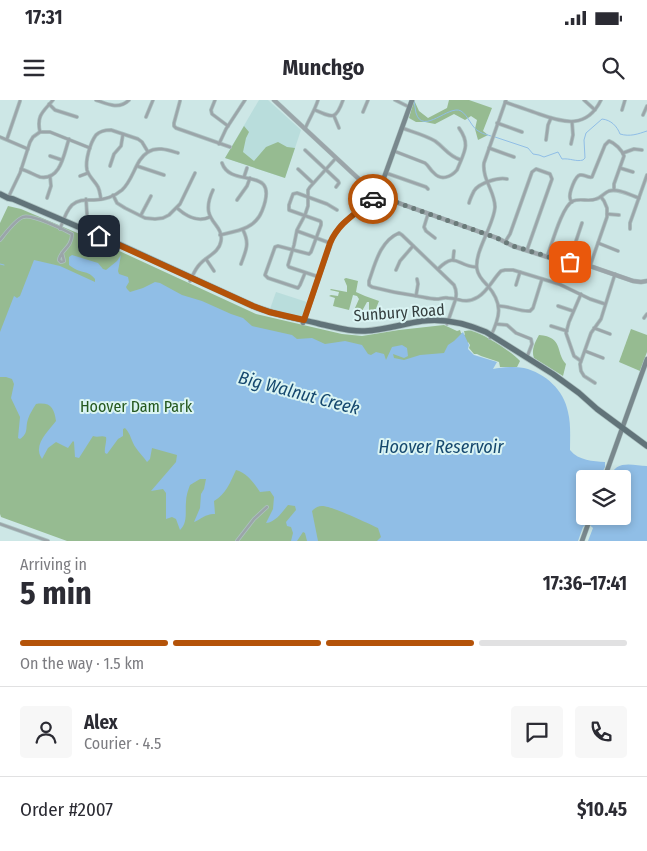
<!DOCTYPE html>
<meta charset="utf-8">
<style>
:root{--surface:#fff;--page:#f7f7f7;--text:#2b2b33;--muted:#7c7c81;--line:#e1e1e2;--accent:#b45309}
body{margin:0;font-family:"Fira Sans Condensed",sans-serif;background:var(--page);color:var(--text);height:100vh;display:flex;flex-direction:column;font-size:19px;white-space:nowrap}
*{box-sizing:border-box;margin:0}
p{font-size:16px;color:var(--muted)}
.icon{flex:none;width:28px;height:28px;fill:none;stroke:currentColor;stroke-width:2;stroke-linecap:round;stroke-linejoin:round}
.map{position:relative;height:441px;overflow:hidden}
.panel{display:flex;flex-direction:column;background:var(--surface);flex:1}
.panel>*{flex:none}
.fabs{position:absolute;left:576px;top:370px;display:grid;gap:10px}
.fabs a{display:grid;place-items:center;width:55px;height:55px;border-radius:5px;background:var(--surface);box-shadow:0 2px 8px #0003;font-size:25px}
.pin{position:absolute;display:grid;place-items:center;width:42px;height:42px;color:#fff;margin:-21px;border-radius:10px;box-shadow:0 2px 8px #0006}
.courier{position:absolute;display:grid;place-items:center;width:50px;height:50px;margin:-25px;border:4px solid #b45309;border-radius:50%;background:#fff;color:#222;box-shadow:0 1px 6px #0007}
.overview em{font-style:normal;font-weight:700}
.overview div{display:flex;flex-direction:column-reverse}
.overview{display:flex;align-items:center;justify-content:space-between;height:85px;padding:0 20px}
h1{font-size:32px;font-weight:700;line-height:38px}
.bar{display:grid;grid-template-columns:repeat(4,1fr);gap:8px 5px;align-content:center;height:60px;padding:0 20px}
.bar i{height:6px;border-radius:4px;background:var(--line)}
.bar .on{background:var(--accent)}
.bar p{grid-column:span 4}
.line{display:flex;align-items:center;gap:12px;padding:0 20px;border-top:1px solid var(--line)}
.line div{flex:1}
.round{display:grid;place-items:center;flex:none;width:52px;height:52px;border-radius:5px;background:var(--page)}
.status{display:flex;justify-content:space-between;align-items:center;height:35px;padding:0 25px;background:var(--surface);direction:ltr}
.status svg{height:14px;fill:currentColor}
header{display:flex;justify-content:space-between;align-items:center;height:65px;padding:0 20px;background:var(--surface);font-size:22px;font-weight:700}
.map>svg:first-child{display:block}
</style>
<div class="status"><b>17:31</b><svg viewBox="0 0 49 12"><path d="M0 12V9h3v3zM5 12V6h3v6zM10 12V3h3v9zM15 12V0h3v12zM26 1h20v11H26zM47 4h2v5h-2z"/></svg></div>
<header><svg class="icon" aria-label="menu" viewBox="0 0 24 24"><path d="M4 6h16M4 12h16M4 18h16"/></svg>Munchgo<svg class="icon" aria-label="search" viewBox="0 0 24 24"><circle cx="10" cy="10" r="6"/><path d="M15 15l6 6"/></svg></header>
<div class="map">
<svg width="647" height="441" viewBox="0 0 647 441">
<rect width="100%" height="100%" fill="#cde7e6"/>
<!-- built -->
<g fill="#b9dddc">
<polygon points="259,0 268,0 301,30 285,78 225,58"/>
<polygon points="276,192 307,202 302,218 270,209"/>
</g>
<!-- green -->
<g fill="#96bb91">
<polygon points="414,0 419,11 428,18 447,8 449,0 469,0 492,8 483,31 488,35 478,40 475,29 477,20 471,16 465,20 454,14 435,24 425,22 416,22 409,18"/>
<polygon points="244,26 249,32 246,38 243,52 254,61 266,47 278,42 287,47 295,48 285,78 225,58"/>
<path d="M8,106L21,109L115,149L256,214L342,234L362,236L399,230L444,225L457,231L460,230L461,233L465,235L464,231C466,231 471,230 472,231C484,234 512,252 520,261L517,267H500L499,262L481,256L477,254H474L469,248L470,245L468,242L401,441H67L1,417L0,414V123Z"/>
<polygon points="346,178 358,181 356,192 365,196 379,201 375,211 369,210 369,202 367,202 362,211 355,208 359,199 357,196 353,195 349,210 333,206 335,198 329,196 331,195 338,196 339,192 330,190 331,189 347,192 347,186 344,179"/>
<polygon points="631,229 647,235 647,252 640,271 619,262"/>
<path d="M539,235C564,237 555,252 566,264L563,276L534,258C531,250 535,242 539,235Z"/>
</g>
<!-- water -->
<path fill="#90bee6" d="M72,155L98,163L103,169L106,170L117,161L121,155L118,171L119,174L128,177L129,182L126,187L127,189L130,192L143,188L155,182L160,183L182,195L202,201L231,214L243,218L252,226L292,235L297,239L312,238L325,244L345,241L362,245L368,254L371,255L376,252L384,254L386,260L392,247L402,245L407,248L408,256L404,258L393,254L394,258L404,260L420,255L444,253L448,245L454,241L463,232L469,245L468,249L474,255L497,262L493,269C502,267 514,266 524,268C545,273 564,290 568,312C571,324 570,338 570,350C579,361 593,361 605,362V367L599,379H585V416H622V379H610C614,359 632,365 647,366V441H588L593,428C591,425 586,424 583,427L578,441H377L381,437L378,428C367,423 332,406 322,406C318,406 315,408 312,411L318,441H307L305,433L303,432L297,441H291L293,433L291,427L287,426L286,422L296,410L295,406L288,405C282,412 276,422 266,423L273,409L274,397L270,391L260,392C254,383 247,373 236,370C230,383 226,394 214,401L215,414C207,413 201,419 194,422L200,408L201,394L204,389L206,379H200L190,385C188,390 186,396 186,402C185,412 188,422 180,430L176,419L172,417L166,419V393L163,389L151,391L176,362L177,355L152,348L150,359L147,362C144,357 139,353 136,348C131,341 131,334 125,328L123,329V336L118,339L107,354L105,353C104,348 107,342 106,337C101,335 98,338 93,336L79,358L75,357L74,342L73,341L68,348L56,342L48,348L42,359C41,357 39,354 39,351C38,340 50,329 56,321C54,308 51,302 36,304C33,309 30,313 28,319C25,328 29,333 20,339L18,338L20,317L11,298L14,284L12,279L6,277H0V232L14,196L17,198L20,196L34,160L60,166L95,182V179C90,173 87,173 80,171C76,170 72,167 69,165V157Z"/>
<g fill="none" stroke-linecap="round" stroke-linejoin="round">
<!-- stream -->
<g stroke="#90bee6" stroke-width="1">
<path d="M414,1C415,5 415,9 416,13C423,36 449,4 461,11C469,16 471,28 480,32C483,34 488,35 491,36"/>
<path d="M495,37L528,48L533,54L539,55L544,57L558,52L562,59C570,58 576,62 583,60L585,58L584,40L586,33L602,19C611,20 617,26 620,34C630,37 638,34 647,31"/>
<polyline points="0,164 4,165"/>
</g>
<!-- minor casing -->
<g stroke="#acc2c1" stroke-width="4">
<g id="minor">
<path d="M96,0C107,4 119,10 129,0"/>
<polyline points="215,0 211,10 212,14 228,26"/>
<polyline points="395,0 409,7"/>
<polyline points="584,0 595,10"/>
<polyline points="180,1 174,23 174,26 176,28 230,47"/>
<path d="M505,2C516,6 528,10 539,14C564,23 587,29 601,0"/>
<polyline points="49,4 55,10 77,17"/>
<path d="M315,10C333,18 336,20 343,0"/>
<polyline points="622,10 625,0"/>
<polyline points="363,12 368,0"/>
<polyline points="643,15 647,6"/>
<polyline points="334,16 339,28"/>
<polyline points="146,17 153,0"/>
<polyline points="497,23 522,32"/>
<path d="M402,28C413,32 425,35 435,41C445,48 448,56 461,60"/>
<path d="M305,29C309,19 315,10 318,0"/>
<path d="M40,32C36,15 44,11 53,0"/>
<polyline points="0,37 28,49"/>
<polyline points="7,39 20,1"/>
<polyline points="546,40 548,25 551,18"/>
<polyline points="219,44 226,29 245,0"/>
<polyline points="571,44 573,35 572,22"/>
<polyline points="489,48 514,57"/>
<polyline points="305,50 338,81 339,83 336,87"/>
<path d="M394,51L425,63C429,66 430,70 434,73C441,81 451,77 457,70C464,52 471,45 459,28"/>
<polyline points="623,53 634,49 642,50"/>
<polyline points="50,56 62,60"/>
<polyline points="110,66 114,54 121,46 123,34"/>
<polyline points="137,66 164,75"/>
<polyline points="620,68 633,72"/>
<path d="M21,69C28,71 34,75 40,77C61,81 64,53 69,39"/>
<polyline points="298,69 313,83"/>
<polyline points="386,73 426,87 428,89"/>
<polyline points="80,76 88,73"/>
<polyline points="244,77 247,68"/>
<polyline points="113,95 117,103 125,108 145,118 155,119 163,118 169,115 180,104 195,73"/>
<polyline points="8,98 20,73 30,42 33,37 40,32 50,32 90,48"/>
<polyline points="47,98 51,86 50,76"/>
<polyline points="86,99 87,114"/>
<path d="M101,99C100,95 100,91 98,87C95,81 89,77 87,70C85,61 90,43 96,35C100,31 105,30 111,30L138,39L142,42L148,52"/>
<polyline points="237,100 247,86 250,78"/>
<path d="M572,102C571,101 570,99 570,98C569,93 575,76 580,75C585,74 586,78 592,77L605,45L609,41C615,43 622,50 624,56L614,84V90"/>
<path d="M469,103C470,99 472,95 474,91C479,83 498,77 507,79"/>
<path d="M177,108C186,116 197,123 210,117"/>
<polyline points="428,114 424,127 426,131 435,138"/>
<polyline points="607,114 619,115"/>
<polyline points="141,115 151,96"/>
<path d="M60,129C63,121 66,111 72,105C79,99 86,100 94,100C104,100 115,96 122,90C134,79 135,60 148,52C157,46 168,50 178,53"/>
<polyline points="630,129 630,123 647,75"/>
<polyline points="297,131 330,143"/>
<path d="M220,135C237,131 255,129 262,111C281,63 231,90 222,63"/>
<path d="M0,140C5,134 15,120 23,117C32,114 63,129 72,134C72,148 60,150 59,160L61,162L64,161L62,153"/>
<polyline points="505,142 510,134 532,72 536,69 550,74 552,79 527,150"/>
<polyline points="598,143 618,151"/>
<path d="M547,157C552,144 562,106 573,101C580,98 589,102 596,99C601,98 604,93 609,91C618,88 630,95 639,98"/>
<polyline points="206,159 214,171"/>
<polyline points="453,160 454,151"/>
<polyline points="570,162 572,153 582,123"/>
<path d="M241,164C246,150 250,144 243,130"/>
<polyline points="590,166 607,117 607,108 604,101 601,97"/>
<path d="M438,169C456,151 457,166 476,167"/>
<polyline points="396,170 400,161 413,146"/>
<polyline points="305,173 300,185 298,188 268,178 265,175 275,147 278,146 309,154 311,152 321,125 321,122 320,121 289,110 289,105 293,94 297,93 327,104 337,110"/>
<polyline points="319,177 289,167 288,165 294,145 297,130 305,115 308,106 308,90 310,87 336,58"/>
<path d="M190,181C193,175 195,169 200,164C207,156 219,153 221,141C224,122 198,122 213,90"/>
<polyline points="516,185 520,172"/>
<polyline points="581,194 569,222 566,233 574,256 581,261"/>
<polyline points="416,196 418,184 417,179"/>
<path d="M499,206C510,206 520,212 530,211L533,208L542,179"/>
<polyline points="558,206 573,211"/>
<polyline points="644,218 647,214"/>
<path d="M447,224L455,201C457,195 457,191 454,185L402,135L399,133C380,141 375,164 369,181V185L372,187C387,191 402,194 417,196C423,197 430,199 437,199C440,199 444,197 448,198C460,198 464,205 478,197C488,191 493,179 501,171L505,170H513L559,184L590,199L605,204"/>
<polyline points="496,224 507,225 516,233 531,239 532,244 527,257"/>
<polyline points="551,226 567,231"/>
<polyline points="594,228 610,234"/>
<path d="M490,238C500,217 504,204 487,185C483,181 478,176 477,169C474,152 494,125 495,107C495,92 482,79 484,63L506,0"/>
<polyline points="585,251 603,258"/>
<polyline points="595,283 584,276 581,271 580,264 591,233 601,219 615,174"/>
<polyline points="0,424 48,441"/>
<polyline points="237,441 254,419 267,407"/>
</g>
</g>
<!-- tertiary casing -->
<g stroke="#acc2c1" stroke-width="5">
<polyline id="tertiary" points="274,0 376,95 497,138 513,146 563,162 584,164 633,181 641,182 647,181"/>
</g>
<!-- secondary casing -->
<g stroke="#acc2c1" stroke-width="5.5">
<g id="secondary">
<polyline points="303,223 332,139 341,125 372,99 378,92 385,75 412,0"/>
<polyline points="604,379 647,259"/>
<polyline points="582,441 591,416"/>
</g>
</g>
<!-- primary casing -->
<g stroke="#acc2c1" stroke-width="7">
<path id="primary" d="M0,94L8,98L13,99L116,143L253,206C274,215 297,218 320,224C335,227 350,232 365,231C384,230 403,224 422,221C444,218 465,223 486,232L553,274L579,293L597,309L647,346"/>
</g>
<!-- minor -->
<use href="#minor" stroke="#9ba5a9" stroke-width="2.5"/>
<!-- tertiary -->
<use href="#tertiary" stroke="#9ba5a9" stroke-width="4"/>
<!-- secondary -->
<use href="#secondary" stroke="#79888d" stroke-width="4.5"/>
<!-- primary -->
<use href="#primary" stroke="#617379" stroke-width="5.5"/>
</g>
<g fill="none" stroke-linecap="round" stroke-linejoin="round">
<!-- done -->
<polyline stroke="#6a7a79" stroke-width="5" stroke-dasharray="0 9" points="373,99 376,95 497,138 513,146 559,160 570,162"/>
<!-- route -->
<path stroke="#b45309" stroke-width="6" d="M99,136L253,206L269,212L304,220L330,143C339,122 357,113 373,99"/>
</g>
<g text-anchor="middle" stroke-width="4" stroke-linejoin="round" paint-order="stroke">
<!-- street labels -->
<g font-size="16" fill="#353f3f" stroke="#daf4f3">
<text transform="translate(399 212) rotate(-4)" y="6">Sunbury Road</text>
</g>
<!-- park labels -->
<g font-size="16" fill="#25591f" stroke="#daf4f3">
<text x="136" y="312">Hoover Dam Park</text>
</g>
<!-- water labels -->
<g font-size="18" font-style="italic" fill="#15486e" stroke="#daf4f3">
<text transform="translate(299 293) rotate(15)" y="6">Big Walnut Creek</text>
<text x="441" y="353">Hoover Reservoir</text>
</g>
</g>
</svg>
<div class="fabs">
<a><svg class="icon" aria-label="layers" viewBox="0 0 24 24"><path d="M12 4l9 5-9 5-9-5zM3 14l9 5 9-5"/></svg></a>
</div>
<div class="pin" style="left:570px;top:162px;background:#ea580c"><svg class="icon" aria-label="bag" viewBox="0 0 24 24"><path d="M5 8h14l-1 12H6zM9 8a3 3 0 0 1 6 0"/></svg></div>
<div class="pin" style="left:99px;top:136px;background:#1f2937"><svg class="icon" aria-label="home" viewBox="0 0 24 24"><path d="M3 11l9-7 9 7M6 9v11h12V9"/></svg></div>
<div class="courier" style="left:373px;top:99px"><svg class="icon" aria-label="car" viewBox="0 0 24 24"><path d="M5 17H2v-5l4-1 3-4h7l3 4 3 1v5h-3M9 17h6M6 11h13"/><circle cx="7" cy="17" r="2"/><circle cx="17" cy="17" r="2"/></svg></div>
</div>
<section class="panel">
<div class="overview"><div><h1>5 min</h1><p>Arriving in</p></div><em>17:36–17:41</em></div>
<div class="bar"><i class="on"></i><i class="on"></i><i class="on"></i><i></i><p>On the way · 1.5 km</p></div>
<div class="line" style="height:90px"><a class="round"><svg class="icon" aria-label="person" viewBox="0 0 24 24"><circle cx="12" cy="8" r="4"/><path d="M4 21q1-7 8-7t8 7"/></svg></a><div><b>Alex</b><p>Courier · 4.5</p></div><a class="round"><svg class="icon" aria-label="chat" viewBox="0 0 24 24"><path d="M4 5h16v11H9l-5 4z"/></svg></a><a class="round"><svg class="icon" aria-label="phone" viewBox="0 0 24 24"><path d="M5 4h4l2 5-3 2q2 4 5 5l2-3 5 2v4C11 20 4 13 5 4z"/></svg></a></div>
<div class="line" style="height:65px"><div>Order #2007</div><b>$10.45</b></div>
</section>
